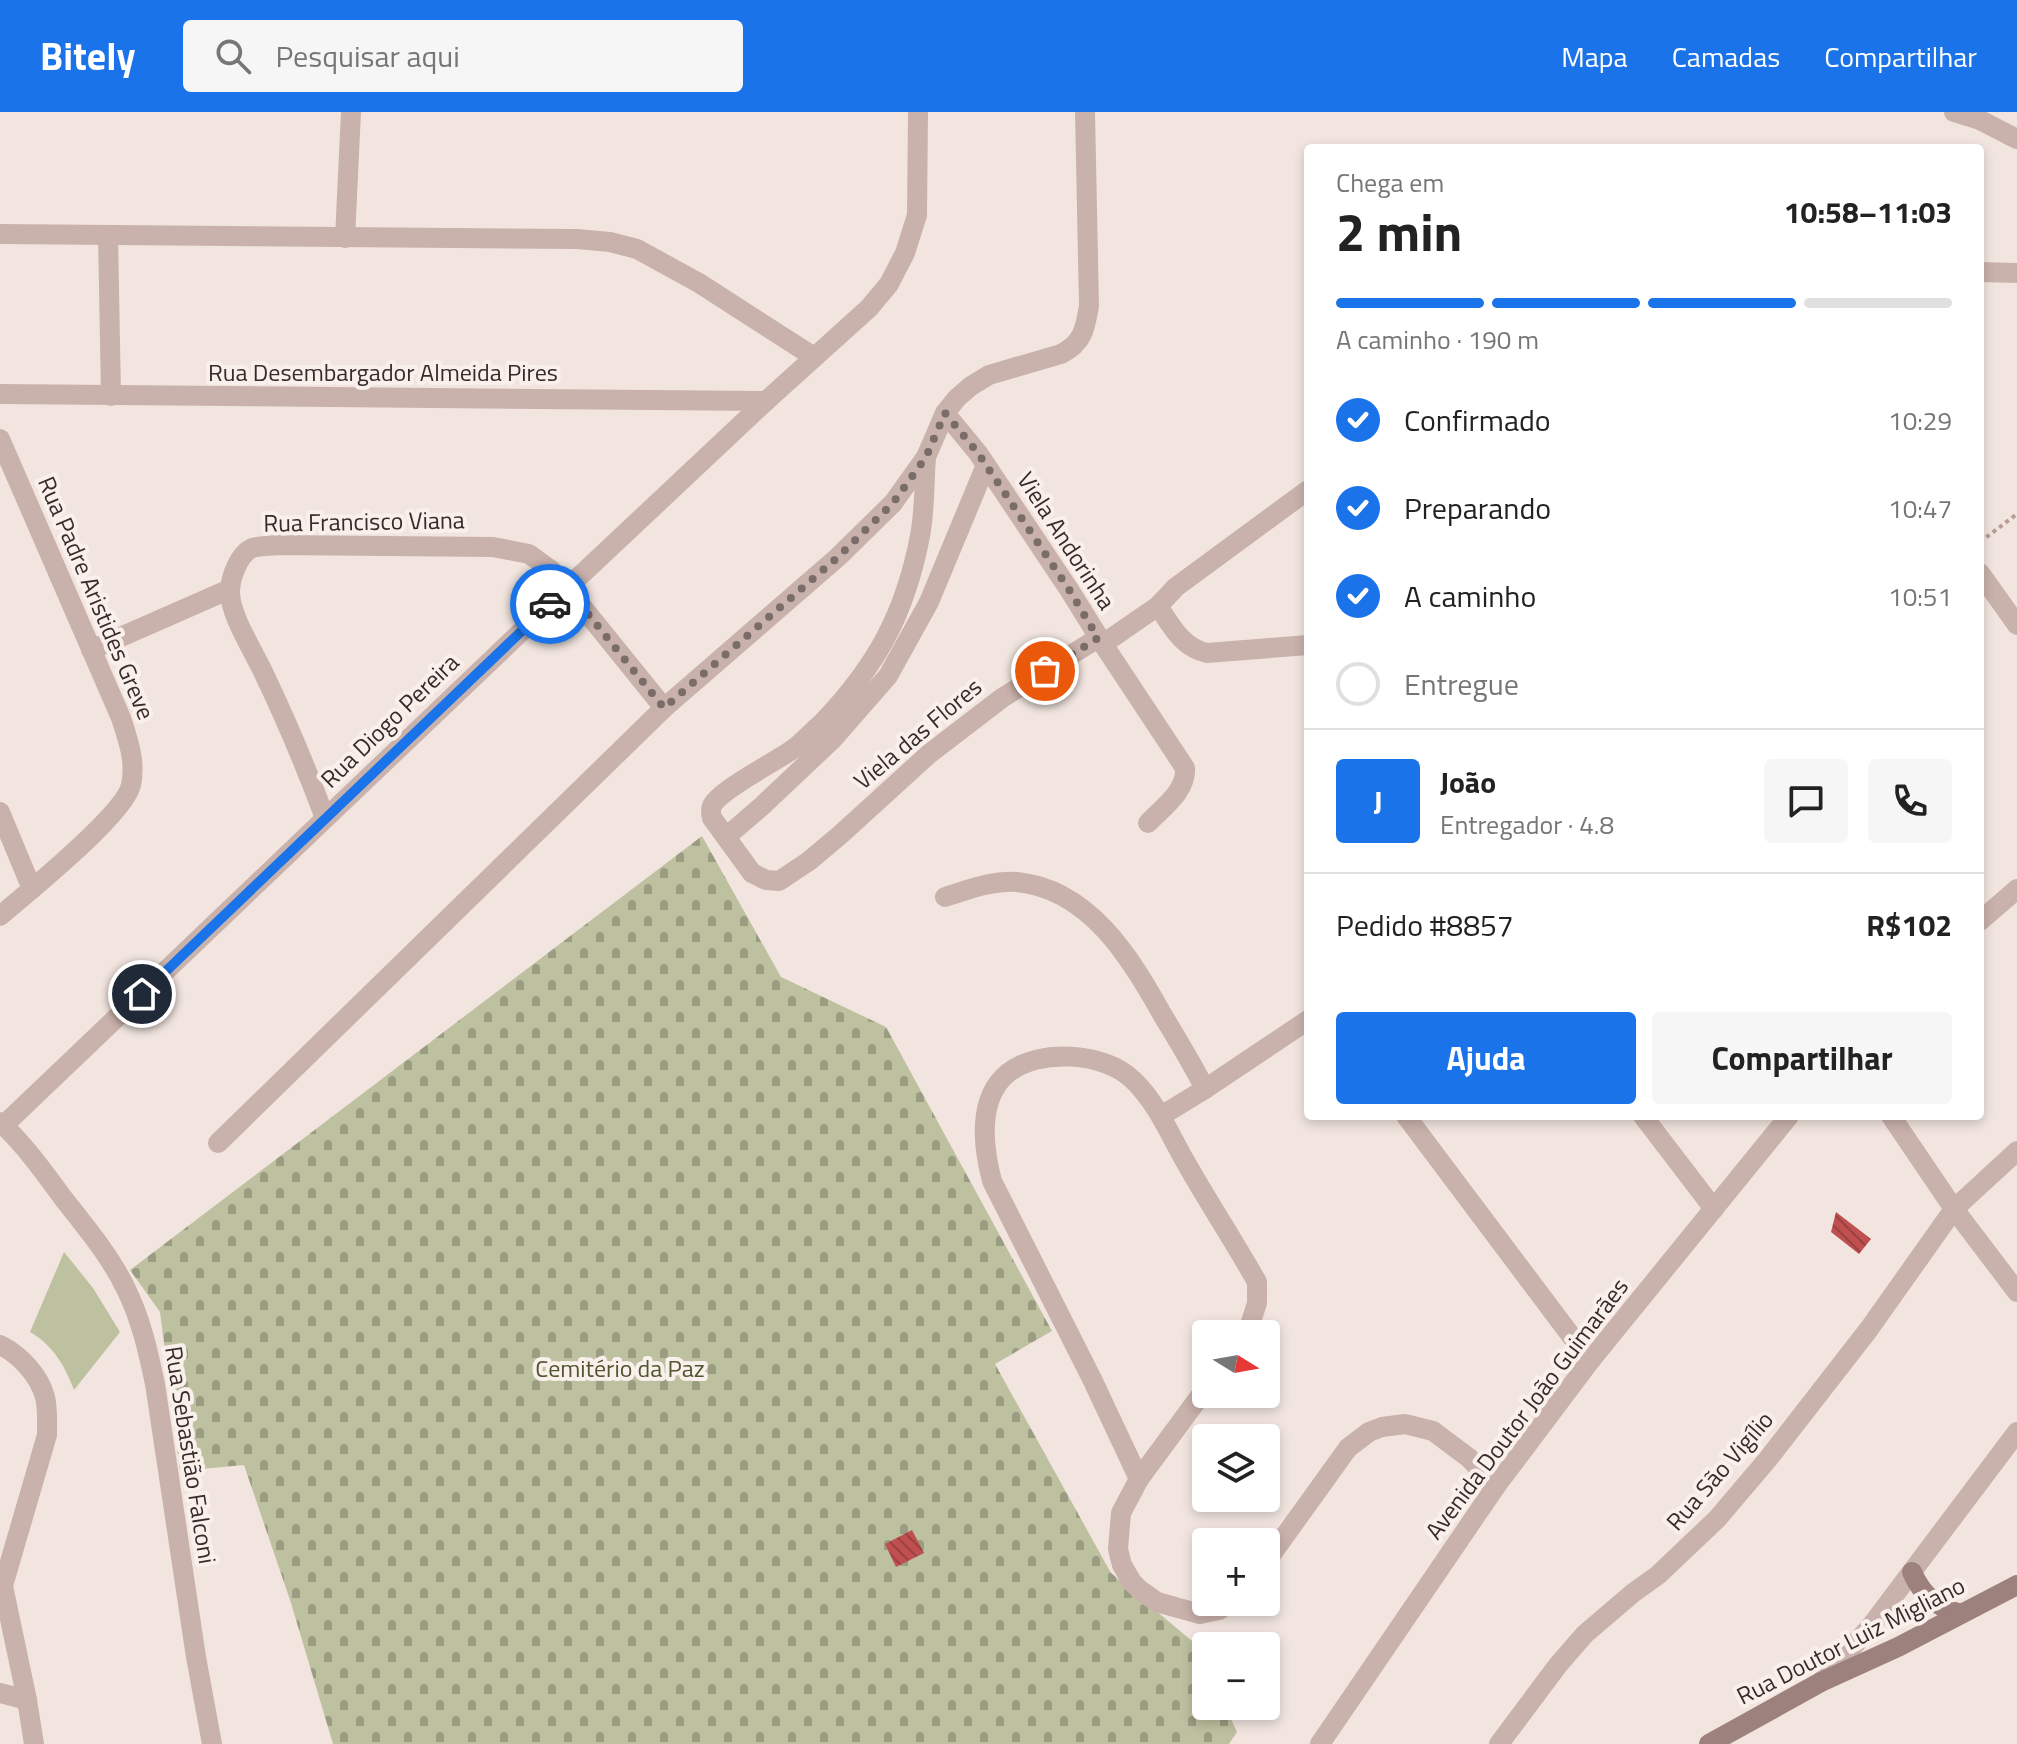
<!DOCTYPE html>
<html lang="pt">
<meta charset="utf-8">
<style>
:root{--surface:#fff;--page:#f6f6f6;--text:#222;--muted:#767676;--line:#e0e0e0;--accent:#1a73e8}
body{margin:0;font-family:"Titillium Web",sans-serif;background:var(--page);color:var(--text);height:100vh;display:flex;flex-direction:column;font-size:30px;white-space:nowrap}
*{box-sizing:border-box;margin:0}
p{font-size:26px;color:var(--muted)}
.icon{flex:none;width:44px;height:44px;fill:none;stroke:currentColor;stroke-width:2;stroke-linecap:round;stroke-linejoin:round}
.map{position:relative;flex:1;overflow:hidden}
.side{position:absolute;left:1304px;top:32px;width:680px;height:976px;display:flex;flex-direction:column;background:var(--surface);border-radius:8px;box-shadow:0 4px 12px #0003}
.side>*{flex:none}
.needle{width:52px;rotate:101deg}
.fabs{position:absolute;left:1192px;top:1208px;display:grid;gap:16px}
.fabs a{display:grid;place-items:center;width:88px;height:88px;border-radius:8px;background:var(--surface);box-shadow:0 4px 12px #0003;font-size:40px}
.pin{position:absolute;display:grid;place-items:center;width:68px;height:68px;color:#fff;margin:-34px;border:4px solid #fff;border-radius:50%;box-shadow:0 2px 8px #0007}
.courier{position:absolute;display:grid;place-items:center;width:80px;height:80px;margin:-40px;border:6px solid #1a73e8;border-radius:50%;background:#fff;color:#222;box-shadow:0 2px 10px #0007}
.head em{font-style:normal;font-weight:700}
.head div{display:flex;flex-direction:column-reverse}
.head{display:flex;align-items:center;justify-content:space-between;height:136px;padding:0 32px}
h1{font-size:52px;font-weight:700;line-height:60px}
.bar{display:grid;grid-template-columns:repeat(4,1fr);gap:12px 8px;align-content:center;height:96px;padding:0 32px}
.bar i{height:10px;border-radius:6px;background:var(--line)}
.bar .on{background:var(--accent)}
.bar p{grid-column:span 4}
.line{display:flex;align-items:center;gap:20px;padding:0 32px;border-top:2px solid var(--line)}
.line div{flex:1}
.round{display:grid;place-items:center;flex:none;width:84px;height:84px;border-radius:8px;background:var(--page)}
ol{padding:0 32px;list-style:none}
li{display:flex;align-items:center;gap:24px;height:88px}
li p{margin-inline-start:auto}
li .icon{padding:8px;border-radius:50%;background:var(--accent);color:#fff;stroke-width:4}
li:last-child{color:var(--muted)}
li i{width:44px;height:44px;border:4px solid var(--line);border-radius:50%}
.primary-button{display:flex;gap:16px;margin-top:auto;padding:16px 32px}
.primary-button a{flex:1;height:92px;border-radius:8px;background:var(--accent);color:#fff;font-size:32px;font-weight:700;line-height:92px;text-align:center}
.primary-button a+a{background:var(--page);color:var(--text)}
header{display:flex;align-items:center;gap:48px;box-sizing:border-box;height:112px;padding:0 40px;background:var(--accent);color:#fff}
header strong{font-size:38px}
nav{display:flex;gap:44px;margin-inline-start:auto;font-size:28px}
.search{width:560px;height:72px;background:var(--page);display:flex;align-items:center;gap:20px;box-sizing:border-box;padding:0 28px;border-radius:8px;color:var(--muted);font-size:30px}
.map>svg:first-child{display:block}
</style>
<header>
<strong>Bitely</strong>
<div class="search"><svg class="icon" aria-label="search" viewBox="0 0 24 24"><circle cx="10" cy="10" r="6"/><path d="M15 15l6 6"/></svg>Pesquisar aqui</div>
<nav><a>Mapa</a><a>Camadas</a><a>Compartilhar</a></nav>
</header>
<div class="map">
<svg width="2017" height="1632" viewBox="0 0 2017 1632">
<defs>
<pattern id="cemetery-stones" width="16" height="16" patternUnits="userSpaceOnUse" patternTransform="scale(2)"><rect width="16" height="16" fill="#bec1a0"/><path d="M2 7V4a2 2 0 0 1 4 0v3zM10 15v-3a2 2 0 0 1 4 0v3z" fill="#9b9d83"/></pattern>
<pattern id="building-back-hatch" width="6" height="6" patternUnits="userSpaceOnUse" patternTransform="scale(2)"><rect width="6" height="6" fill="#c04f4f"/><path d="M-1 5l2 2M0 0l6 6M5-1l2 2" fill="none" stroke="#9d4242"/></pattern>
</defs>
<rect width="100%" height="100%" fill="#f2e5df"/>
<!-- cemetery -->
<polygon fill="url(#cemetery-stones)" points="702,724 781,865 886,915 1052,1219 995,1252 1111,1461 1198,1534 1206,1552 1206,1594 1225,1594 1237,1620 1229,1632 333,1632 291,1491 244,1353 180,1359 160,1200 130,1158"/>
<!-- park -->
<path fill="#bec1a0" d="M64,1140L93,1176L120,1220L74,1278C65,1254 53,1233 30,1220Z"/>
<!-- building -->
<g fill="url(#building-back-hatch)">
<polygon points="1836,1100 1871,1127 1859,1142 1831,1120"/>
<polygon points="912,1418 924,1441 896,1455 885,1432"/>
</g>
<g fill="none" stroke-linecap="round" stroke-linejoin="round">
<!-- path -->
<polyline stroke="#b69c96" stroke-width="4" stroke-dasharray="4 4" stroke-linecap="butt" points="1980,430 2017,402"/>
<!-- street -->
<g stroke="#cab2ac" stroke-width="20">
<polyline points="1954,0 1980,8 2017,27"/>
<polyline points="0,122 577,127 610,130 637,137 699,171 814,245"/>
<polyline points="108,123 111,284"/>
<polyline points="345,126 351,0"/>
<polyline points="1980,160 2017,161"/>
<polyline points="0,282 766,289"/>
<polyline points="945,301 978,341 1070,479 1103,532 1158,494 1176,475 1308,378"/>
<path d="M0,327L121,606C128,628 136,649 131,673C125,702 27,781 0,804"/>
<path d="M926,345C924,371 925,398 920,424C905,502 877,553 823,610C814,618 805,627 796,635C779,648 719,678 712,694C710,699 711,701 712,706L752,761L766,768L779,769L809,749L840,723L929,642L1002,586L1098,526"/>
<polyline points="1980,461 2017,513"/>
<path d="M1158,494C1171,513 1182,536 1207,541L1308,533"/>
<path d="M1103,532L1185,656C1187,679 1162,696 1148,711"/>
<polyline points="91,538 230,477"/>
<polyline points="0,700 32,777"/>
<path d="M325,706C307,658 287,610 265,564C255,541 229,503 230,478C231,464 239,442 252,436C259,434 269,434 277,433L493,435L529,442L551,458L567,476L664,596"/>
<polyline points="726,725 762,694 833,627 888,564 929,490 986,353"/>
<path d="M945,785C968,778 992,768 1017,770C1089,777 1131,846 1162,902C1177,927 1192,951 1205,977L1161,1004"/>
<polyline points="1980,809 2017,777"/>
<polyline points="1205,977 1308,908"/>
<polyline points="1406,1004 1590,1249"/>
<polyline points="1643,1004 1714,1097"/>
<polyline points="1891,1004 1954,1097 2017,1180"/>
<path d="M0,1010C24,1032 44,1060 63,1086C85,1114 111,1145 126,1177C141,1207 148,1239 155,1272L196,1545L212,1632"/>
<polyline points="4,1013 567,476 766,289 869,196 889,172 905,141 917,103 918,0"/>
<path d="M218,1031L664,596L838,445L893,391L926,345L945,301L957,286L971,274L989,263L1061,242C1083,231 1085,217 1089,194L1085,0"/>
<path d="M0,1233C20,1243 39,1263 45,1285C48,1297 47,1310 47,1323L0,1484"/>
<polyline points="1206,1276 1139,1367 1121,1401 1118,1437 1122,1453 1132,1470 1140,1478 1157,1490 1200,1502 1219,1498 1231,1490"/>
<path d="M1139,1367L1092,1267L992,1069C983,1035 977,986 1008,961C1039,936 1105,940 1133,968C1157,991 1169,1021 1185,1049C1208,1090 1234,1129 1257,1170V1191L1247,1222"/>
<polyline points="1266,1450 1348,1336 1369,1320 1382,1315 1405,1312 1433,1319 1469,1346 1496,1374"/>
<polyline points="3,1474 27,1588 34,1632"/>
<polyline points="1821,1570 1871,1514 2017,1320"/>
<polyline points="0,1581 27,1588"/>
<polyline points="1320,1632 1496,1374 1590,1249 1789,1004"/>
<polyline points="1499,1632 1558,1553 1585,1522 1633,1481 1658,1463 1717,1407 1768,1347 1869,1217 1954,1097 2017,1039"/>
</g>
<!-- secondary -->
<g stroke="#9d817d" stroke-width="20">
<path d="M1912,1460C1922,1483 1937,1496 1961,1502"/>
<polyline points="1709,1632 1821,1570 1898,1535 2017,1473"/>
</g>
</g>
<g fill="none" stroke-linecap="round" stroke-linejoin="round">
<!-- done -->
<polyline stroke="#796c69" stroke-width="8" stroke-dasharray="0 14.4" points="550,492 567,476 664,596 838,445 893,391 926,345 945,301 978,341 1070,479 1098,526 1045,559"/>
<!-- route -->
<polyline stroke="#1a73e8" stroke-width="10" points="142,882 550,492"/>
</g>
<g text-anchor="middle" stroke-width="8" stroke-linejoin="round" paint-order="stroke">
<!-- street labels -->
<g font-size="24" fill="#382b2a" stroke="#f9f0ec">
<text x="383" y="269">Rua Desembargador Almeida Pires</text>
<text transform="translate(364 410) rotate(-1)" y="8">Rua Francisco Viana</text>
<text transform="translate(1066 429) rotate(57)" y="8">Viela Andorinha</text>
<text transform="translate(96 486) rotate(67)" y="8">Rua Padre Aristides Greve</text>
<text transform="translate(390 609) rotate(-44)" y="8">Rua Diogo Pereira</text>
<text transform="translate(918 622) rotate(-40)" y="8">Viela das Flores</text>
<text transform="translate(1527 1297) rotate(-53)" y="8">Avenida Doutor João Guimarães</text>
<text transform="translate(190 1343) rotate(81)" y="8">Rua Sebastião Falconi</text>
<text transform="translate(1720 1359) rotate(-49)" y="8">Rua São Vigílio</text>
<text transform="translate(1851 1529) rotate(-27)" y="8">Rua Doutor Luiz Migliano</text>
</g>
<!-- park labels -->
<g font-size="24" fill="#50552f" stroke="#f9f0ec">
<text x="620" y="1265">Cemitério da Paz</text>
</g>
</g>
</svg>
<div class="fabs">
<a><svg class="needle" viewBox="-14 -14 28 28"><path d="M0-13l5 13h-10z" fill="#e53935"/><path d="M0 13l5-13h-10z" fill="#767676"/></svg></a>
<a><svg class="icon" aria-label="layers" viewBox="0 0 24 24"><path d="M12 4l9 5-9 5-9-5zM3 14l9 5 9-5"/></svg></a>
<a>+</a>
<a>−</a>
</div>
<div class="pin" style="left:1045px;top:559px;background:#ea580c"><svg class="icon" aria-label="bag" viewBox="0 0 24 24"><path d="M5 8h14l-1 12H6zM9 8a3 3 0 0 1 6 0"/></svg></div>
<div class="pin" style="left:142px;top:882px;background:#1f2937"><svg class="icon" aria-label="home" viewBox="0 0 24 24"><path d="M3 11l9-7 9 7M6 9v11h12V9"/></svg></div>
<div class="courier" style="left:550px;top:492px"><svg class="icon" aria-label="car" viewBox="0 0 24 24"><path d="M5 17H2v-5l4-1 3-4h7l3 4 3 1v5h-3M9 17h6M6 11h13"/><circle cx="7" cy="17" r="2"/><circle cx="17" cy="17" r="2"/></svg></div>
<section class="side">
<div class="head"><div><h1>2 min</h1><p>Chega em</p></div><em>10:58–11:03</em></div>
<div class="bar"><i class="on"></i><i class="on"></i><i class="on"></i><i></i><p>A caminho · 190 m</p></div>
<ol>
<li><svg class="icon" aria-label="check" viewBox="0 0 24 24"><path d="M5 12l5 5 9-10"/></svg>Confirmado<p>10:29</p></li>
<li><svg class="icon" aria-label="check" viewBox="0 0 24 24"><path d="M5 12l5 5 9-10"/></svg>Preparando<p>10:47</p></li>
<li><svg class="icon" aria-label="check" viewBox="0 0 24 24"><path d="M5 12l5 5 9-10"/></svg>A caminho<p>10:51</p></li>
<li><i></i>Entregue</li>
</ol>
<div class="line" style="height:144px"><b class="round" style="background:var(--accent);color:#fff">J</b><div><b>João</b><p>Entregador · 4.8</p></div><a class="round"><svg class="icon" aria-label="chat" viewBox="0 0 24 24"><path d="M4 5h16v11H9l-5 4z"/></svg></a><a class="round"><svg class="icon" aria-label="phone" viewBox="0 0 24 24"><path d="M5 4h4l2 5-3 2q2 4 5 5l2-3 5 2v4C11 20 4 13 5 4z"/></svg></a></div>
<div class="line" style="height:104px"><div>Pedido #8857</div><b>R$102</b></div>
<div class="primary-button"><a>Ajuda</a><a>Compartilhar</a></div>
</section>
</div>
